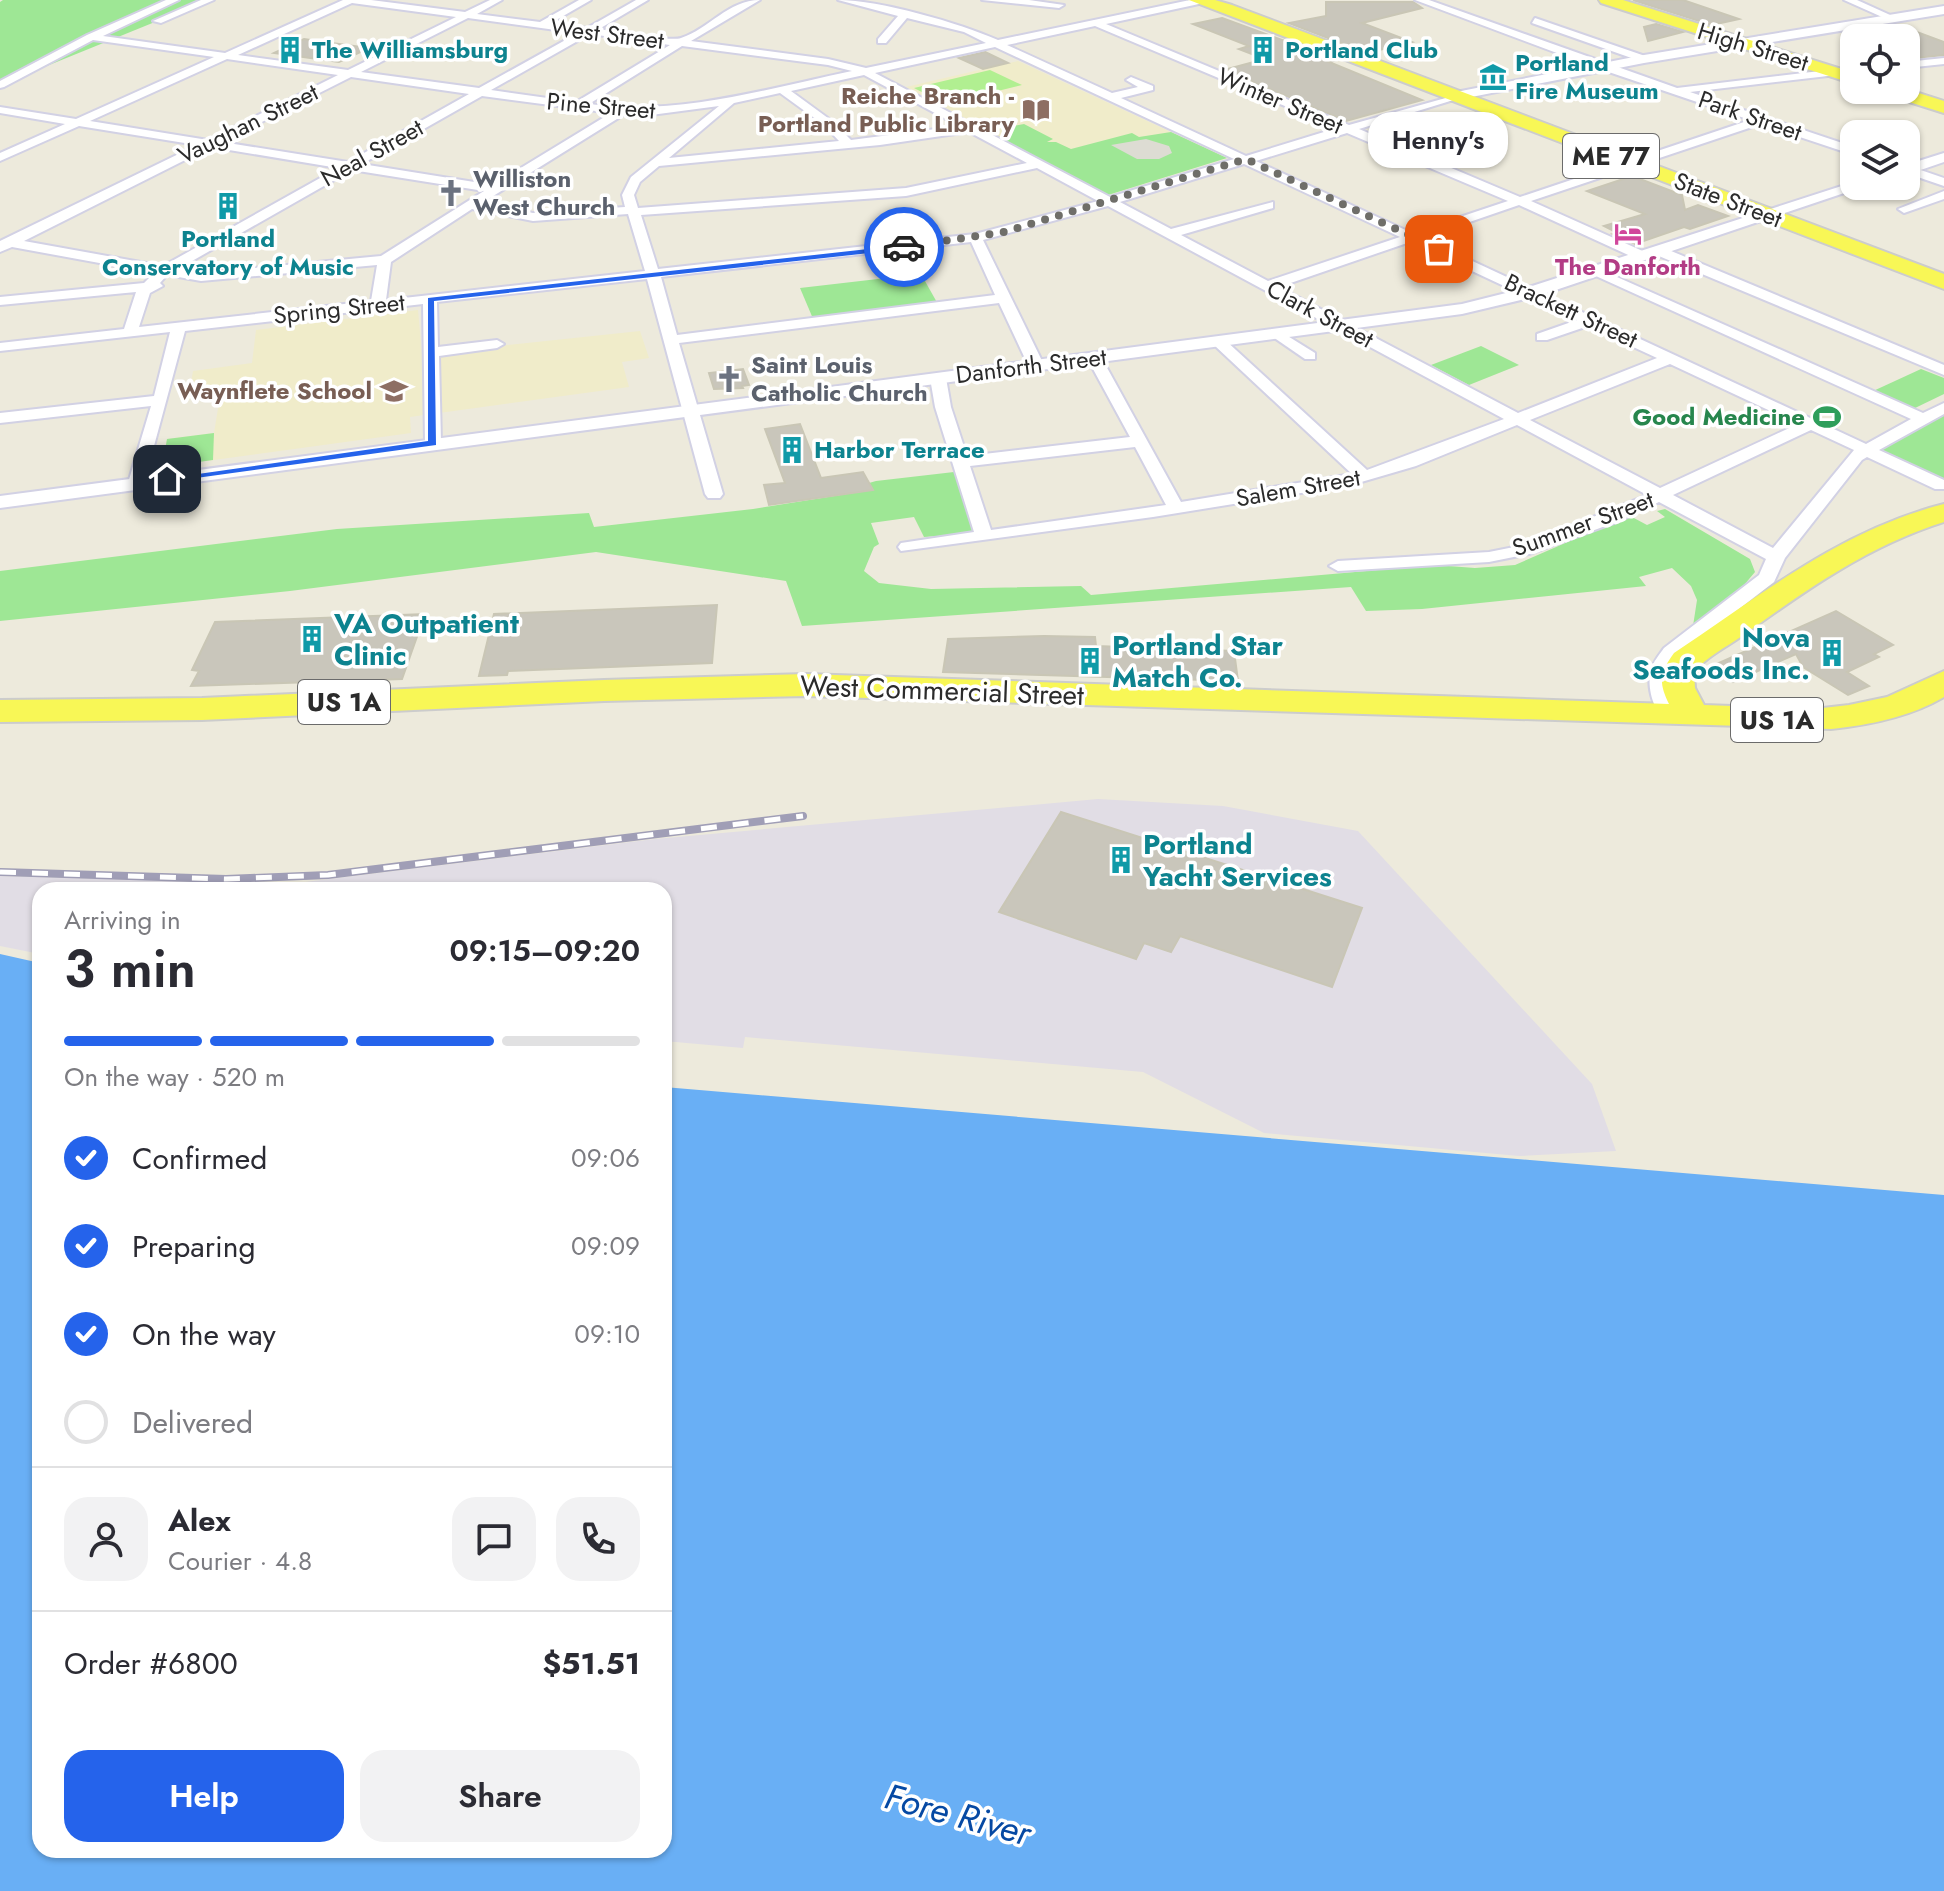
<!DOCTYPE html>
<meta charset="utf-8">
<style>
:root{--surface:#fff;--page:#f2f2f3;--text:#2b2b33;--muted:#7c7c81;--line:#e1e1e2;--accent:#2563eb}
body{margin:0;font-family:Jost,sans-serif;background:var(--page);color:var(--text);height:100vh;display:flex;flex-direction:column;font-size:30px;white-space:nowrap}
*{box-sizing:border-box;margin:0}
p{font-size:26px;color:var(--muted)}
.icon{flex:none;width:44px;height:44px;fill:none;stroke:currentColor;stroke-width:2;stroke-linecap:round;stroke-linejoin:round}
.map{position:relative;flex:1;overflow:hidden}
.side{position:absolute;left:32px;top:882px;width:640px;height:976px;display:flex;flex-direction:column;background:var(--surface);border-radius:24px;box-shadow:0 2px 6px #0004}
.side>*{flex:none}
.tools{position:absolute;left:1840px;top:24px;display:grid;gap:16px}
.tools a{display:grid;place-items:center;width:80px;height:80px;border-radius:16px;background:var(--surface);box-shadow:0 2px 6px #0004;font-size:40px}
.pin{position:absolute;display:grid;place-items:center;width:68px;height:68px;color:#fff;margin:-34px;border-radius:16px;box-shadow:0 4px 12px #0006}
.courier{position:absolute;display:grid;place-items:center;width:80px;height:80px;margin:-40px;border:6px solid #2563eb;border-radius:50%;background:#fff;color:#222;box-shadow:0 2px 10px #0007}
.bubble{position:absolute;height:56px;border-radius:24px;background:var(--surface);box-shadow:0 2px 6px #0004;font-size:26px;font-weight:600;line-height:56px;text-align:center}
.headline em{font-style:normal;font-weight:600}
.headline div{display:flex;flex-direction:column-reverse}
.headline{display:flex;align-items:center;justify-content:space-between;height:136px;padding:0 32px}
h1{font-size:52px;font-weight:600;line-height:60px}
.bar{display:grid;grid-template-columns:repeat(4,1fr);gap:12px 8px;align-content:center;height:96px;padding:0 32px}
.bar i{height:10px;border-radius:6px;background:var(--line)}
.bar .selected{background:var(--accent)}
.bar p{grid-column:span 4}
.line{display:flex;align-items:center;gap:20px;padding:0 32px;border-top:2px solid var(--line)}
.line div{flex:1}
.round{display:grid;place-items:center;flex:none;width:84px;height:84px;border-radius:24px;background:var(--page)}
ol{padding:0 32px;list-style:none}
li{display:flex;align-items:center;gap:24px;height:88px}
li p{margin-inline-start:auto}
li .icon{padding:8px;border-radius:50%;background:var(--accent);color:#fff;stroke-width:4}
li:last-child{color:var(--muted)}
li i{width:44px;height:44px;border:4px solid var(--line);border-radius:50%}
.button{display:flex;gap:16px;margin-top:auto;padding:16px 32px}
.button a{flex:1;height:92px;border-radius:24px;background:var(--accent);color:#fff;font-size:32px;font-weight:600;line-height:92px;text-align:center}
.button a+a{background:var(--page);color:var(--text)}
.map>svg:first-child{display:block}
</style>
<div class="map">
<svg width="1944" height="1891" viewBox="0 0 1944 1891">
<rect width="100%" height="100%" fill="#edeadc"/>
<!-- industrial -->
<polygon fill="#e1dde5" points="1098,799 1223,806 1358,831 1592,1084 1616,1151 1519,1156 1264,1133 1143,1072 745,1037 743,1048 664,1041 664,890 40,890 40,954 0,946 0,876 289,884 655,839"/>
<!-- education -->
<g fill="#f0ecca">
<polygon points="1018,61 1227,158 1108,195 906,87"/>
<polygon points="418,310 422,354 640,331 649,358 622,362 629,387 410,417 411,433 162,467 167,439 214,433 220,396 188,399 193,371 252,363 256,330"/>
</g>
<!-- green -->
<g fill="#9ee795">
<polygon points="3,0 209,0 0,85 0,2"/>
<polygon points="1024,124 1053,139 1047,142 1056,142 1071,149 1132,133 1139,137 1171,132 1227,158 1108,195 999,137 1013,126"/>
<polygon points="921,274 939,306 814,321 800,288"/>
<polygon points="1481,346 1519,365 1469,385 1431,365"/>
<polygon points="1921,369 1944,378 1944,394 1913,409 1871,392"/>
<polygon points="1944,409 1944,487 1865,449"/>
<polygon points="214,433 213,460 162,467 167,439"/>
<polygon points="954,472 976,533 924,537 914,517 871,523 879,544 874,547 864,571 879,583 931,589 1081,586 1091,595 1435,565 1475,568 1515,565 1595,530 1632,517 1647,525 1665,517 1657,511 1665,509 1750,559 1755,572 1744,585 1693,626 1697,600 1691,586 1672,568 1639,577 1646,586 1422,609 1366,611 1351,587 802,626 786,581 596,552 290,591 0,621 0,571 337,529 589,513 594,527 753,509 872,490 869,483 876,481"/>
</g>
<!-- pitch -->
<polygon fill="#b1ef91" points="990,70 1022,85 945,104 914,88"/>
<!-- plaza -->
<polygon fill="#dddcd3" points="1146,139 1169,146 1172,153 1159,159 1137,159 1111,145"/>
<!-- water -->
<polygon fill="#69aff5" points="0,954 40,963 40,1850 664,1850 664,1087 1944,1195 1944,1891 0,1891"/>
<!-- building -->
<g fill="#c9c6bb" stroke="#c9c6b5" stroke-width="2">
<polygon points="1633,0 1683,0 1739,19 1712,25"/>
<polygon points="1326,2 1413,2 1422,8 1362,23 1412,42 1367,53 1289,23 1326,16"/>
<polygon points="1222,18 1337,60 1329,62 1422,100 1346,121 1224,70 1265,59 1239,49 1249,46 1193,24"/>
<polygon points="1656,24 1683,32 1648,41 1644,27"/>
<polygon points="1906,28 1944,42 1944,55 1906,59"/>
<polygon points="304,39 317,41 369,48 339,62 274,53"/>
<polygon points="985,52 1008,63 983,69 959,58"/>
<polygon points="1632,176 1682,195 1685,210 1698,205 1728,216 1690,229 1684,227 1635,244 1613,234 1618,233 1604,226 1645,214 1587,191"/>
<polygon points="743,369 749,385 742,386 743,388 714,389 709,373"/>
<polygon points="800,424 821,478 863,472 873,490 769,505 764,485 785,483 765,429"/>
<polygon points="717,605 712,663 508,671 507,675 479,676 494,614"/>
<polygon points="1836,611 1893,645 1874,654 1879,657 1847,672 1869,686 1848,695 1803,667 1796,654 1733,682 1710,667"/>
<polygon points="425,614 402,679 191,686 199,671 192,670 215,622"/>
<polygon points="1044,636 1095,637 1096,646 1234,651 1238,681 943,672 948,639"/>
<polygon points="1061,812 1362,908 1332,987 1180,936 1171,952 1144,943 1136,959 999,912"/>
</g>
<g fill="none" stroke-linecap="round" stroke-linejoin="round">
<!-- minor casing -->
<g stroke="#d2d1e4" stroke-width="4">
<g id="minor">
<path d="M166,0H179L103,36L225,53L343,0H371L465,12L490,0H502L477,14L540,22L579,0H591L551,23L587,28L636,0H648L599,29C614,31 669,42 681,38C709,29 728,0 760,0L691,41L828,59L866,68L986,43L964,32L907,18L886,43H878V39L898,16L838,0C880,0 959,23 998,40L1190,0H1203L1199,4L1106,24L1349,125L1460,94V98L1359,129L1520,197L1750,120L1597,68L1415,0H1429L1677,88L1854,67V73L1690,92L1854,147V155L1761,124L1531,201L1647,253V259H1637L1519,205L1423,238L1866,444L1911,419L1587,272L1599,269L1923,413L1944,403V414L1879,450L1944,480V489H1935L1867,457L1862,460L1785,558L1774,582L1678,656C1664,677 1671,694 1680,715L1670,722C1654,717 1646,686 1651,670C1653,662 1659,655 1664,648L1759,575L1766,559L1659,502L1619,521L1529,554L1489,562L1338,571L1329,566L1338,561L1489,552L1524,545L1647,495L1517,425L1416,466L1351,485L1153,517L901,551L898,547L901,543L974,532L935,407L930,378L938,373L946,378L951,407L967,456L1130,437L1087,358L1090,355H1100L1181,502L1352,474L1214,345V339H1224L1367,470L1504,419L1108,206L983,240L1044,365L1041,368L1036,370L1028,365L999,303L679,343L723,494L720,498H708L705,494L647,279L437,302L438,347L497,340L504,344L497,348L439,356L441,443L433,448L425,443L423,304L185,331L144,483L136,488L130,487L128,483L151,406L0,423V413L154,396L170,332L0,351V343L124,329L136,292L0,305V297L144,283L154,273L12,247L0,252V241L197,145L79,126L0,161V153L65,124L0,113V107L76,119L214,57L93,40L4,87L0,88V81L87,35ZM352,3L456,17L348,70L238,55ZM468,18L578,33L479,88L361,72ZM1095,26L1337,128L1246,156L1121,98L1153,90V86L1131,77L1126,80L1138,87L1112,93L1007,45ZM590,34L670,45L576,102L491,90ZM682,46L828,65L852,71C766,89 678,116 589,104ZM995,47L1234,159L1110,197L875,73ZM227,59L338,75L208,140L90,121ZM864,75L959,126L851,140L832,121L791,91ZM351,77L469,94L348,162L222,142ZM780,93L824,125L839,141L669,158L734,103ZM482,96L611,113L493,185L362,164ZM719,106L631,177L622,195L625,207L533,213L482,203L625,114L651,115ZM969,132L1027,163L906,188L638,208L634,195L640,182L659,166L880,145ZM1347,133L1508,201L1412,233L1256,161ZM211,147L338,168L163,266L24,241ZM1244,164L1400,237L1268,281L1181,235L1273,208V202L1171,229L1120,202ZM1037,168L1098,201L975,234L658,269L641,215L906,196ZM352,170L484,191L381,256L201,273L178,269ZM472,209L533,221L628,214L645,271L386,300L391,262ZM971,242L995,295L677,335L661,277ZM1410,242L1577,320L1537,334V340H1547L1588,326L1657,358L1518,413L1279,287ZM377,265L371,301L139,327L150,293L163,286L160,283L167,275L201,281ZM1670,364L1798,424L1660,488L1530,420ZM1811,430L1854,450L1773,548L1673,495ZM1135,447L1166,505L991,530L970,466Z"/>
<polygon points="201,0 214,0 161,23 153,21"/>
<polygon points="982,0 1029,0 1064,5 1059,8"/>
<polygon points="1844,0 1857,0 1899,19 1891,21"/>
<polygon points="1535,18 1648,57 1649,59 1640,61 1532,23"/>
<polygon points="1944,58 1944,64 1906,68 1906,62"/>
<polygon points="1906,165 1944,178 1944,186 1906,173"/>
<polygon points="1944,191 1944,199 1904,213 1898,209"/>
<polygon points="1654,248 1664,248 1944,365 1944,375 1654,254"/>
<polygon points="1278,330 1315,353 1315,359 1305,359 1273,337 1273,331"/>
</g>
</g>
<!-- tertiary casing -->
<g stroke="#d2d1e4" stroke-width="4">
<g id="tertiary">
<polygon points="1944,6 1944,14 1644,63 1456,100 1449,96 1456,92 1644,55"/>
<polygon points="1944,153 1944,162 1906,175 1906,165"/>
<polygon points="1854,182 1854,186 1865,186 1538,296 1462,314 0,508 0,496 1462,304 1526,288"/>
</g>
</g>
<!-- primary casing -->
<g stroke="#ccc" stroke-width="4">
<g id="primary">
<polygon points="1189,0 1215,0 1232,5 1944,274 1944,289"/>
<polygon points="1599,0 1623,0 1854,73 1854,84 1601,3"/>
<polygon points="1906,89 1944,101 1944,113 1884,94 1881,90"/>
<path d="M1944,504V522C1868,546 1806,590 1742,636C1727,647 1705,657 1694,673L1695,688L1704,705L1814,709L1849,705L1887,697L1944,671V697C1910,717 1870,725 1831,729L806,696L604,701L202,720L0,722V700L202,698L604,680L806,674L1669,704C1658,682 1660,672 1674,653C1761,595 1841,530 1944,504Z"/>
</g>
</g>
<!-- minor -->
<use href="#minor" fill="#fff" fill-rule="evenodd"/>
<!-- tertiary -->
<use href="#tertiary" fill="#fff" fill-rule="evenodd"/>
<!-- primary -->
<use href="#primary" fill="#f8f756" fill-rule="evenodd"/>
<!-- rail casing -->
<g stroke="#a09eb6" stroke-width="8">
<polyline id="rail" points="0,872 226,879 328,875 803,816"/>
</g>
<!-- rail -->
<use href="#rail" stroke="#fff" stroke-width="5" stroke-dasharray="16" stroke-linecap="butt"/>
</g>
<!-- route -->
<polygon fill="#2563eb" points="904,245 906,249 434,301 436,445 167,482 163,479 428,441 428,298"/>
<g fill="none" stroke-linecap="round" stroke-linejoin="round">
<!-- done -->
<polyline stroke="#6f6e69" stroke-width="8" stroke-dasharray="0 14.4" points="904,247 1004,232 1246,159 1439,249"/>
</g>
<!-- icons -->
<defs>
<g id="building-bare" transform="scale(2.16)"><path d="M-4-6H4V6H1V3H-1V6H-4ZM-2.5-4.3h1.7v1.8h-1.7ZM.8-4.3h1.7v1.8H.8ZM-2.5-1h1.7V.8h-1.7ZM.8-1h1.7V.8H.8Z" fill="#0f9aa8" stroke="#fff" stroke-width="2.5" paint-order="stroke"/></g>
<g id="museum-bare" transform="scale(2.16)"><path d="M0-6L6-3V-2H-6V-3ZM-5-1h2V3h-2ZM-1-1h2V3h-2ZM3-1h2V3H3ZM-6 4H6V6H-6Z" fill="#0f9aa8" stroke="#fff" stroke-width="2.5" paint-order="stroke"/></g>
<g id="library-bare" transform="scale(2.16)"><path d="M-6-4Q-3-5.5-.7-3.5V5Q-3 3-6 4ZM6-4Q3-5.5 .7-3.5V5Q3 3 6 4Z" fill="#8d6e63" stroke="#fff" stroke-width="2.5" paint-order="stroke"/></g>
<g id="church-bare" transform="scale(2.16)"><path d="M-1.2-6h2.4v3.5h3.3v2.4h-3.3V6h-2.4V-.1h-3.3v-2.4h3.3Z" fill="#6b7280" stroke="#fff" stroke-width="2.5" paint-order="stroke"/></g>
<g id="hotel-bare" transform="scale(2.16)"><path d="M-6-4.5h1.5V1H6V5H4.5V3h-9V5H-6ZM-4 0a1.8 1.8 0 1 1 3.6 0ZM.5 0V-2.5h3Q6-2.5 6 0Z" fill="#d1479c" stroke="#fff" stroke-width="2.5" paint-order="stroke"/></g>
<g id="school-bare" transform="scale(2.16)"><path d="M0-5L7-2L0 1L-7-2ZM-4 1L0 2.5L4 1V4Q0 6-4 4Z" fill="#8d6e63" stroke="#fff" stroke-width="2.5" paint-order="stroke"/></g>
<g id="stadium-bare" transform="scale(2.16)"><path d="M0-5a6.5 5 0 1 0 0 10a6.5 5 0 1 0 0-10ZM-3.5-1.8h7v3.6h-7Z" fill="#2e9e5b" stroke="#fff" stroke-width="2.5" paint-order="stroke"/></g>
</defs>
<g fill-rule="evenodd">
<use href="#building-bare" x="290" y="50"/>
<use href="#building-bare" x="1263" y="50"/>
<use href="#museum-bare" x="1493" y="77"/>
<use href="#library-bare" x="1036" y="110"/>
<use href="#church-bare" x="451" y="193"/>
<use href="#building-bare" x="228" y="206"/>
<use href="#hotel-bare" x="1628" y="234"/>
<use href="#church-bare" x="729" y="379"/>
<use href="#school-bare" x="394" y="391"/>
<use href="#stadium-bare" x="1827" y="417"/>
<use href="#building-bare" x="792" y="450"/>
<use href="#building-bare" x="312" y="639"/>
<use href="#building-bare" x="1832" y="653"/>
<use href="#building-bare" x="1090" y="661"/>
<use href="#building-bare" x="1121" y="860"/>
</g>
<g text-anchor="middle" stroke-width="7" stroke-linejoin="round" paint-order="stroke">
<!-- far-street labels -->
<g font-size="24" fill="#2b2b2b" stroke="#fff">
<text transform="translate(607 34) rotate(7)" y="8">West Street</text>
<text transform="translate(1753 47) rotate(17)" y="8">High Street</text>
<text transform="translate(1280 101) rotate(23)" y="8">Winter Street</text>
<text transform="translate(601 106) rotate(5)" y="8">Pine Street</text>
<text transform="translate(1750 116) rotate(19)" y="8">Park Street</text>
<text transform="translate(248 124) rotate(-26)" y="8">Vaughan Street</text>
<text transform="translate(372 153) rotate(-29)" y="8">Neal Street</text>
<text transform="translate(1728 200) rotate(21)" y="8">State Street</text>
<text transform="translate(339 309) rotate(-6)" y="8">Spring Street</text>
<text transform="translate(1571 311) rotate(25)" y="8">Brackett Street</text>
<text transform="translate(1320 314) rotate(28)" y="8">Clark Street</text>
<text transform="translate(1031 366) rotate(-7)" y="8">Danforth Street</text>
<text transform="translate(1298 488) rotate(-10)" y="8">Salem Street</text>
<text transform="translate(1583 524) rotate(-20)" y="8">Summer Street</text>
</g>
<!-- far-culture labels -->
<g font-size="24" font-weight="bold" fill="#0d838f" stroke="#fff" text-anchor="start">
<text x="312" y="58">The Williamsburg</text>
<text x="1285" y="58">Portland Club</text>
<text x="1515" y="71">Portland<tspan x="1515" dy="28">Fire Museum</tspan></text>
<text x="228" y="247" text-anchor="middle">Portland<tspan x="228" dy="28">Conservatory of Music</tspan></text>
<text x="814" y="458">Harbor Terrace</text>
</g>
<!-- far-education labels -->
<g font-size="24" font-weight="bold" fill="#785e54" stroke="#fff" text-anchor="end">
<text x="1014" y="104">Reiche Branch -<tspan x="1014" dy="28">Portland Public Library</tspan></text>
<text x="372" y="399">Waynflete School</text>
</g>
<!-- far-worship labels -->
<g font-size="24" font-weight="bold" fill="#5b616d" stroke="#fff" text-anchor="start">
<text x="473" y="187">Williston<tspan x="473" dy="28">West Church</tspan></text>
<text x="751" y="373">Saint Louis<tspan x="751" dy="28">Catholic Church</tspan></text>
</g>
<!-- far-hotel labels -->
<g font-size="24" font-weight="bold" fill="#b23c85" stroke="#fff">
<text x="1628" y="275">The Danforth</text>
</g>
<!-- far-leisure labels -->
<g font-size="24" font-weight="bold" fill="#27864d" stroke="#fff" text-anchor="end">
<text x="1805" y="425">Good Medicine</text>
</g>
<!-- shield labels -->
<g fill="#fff" stroke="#6b6b6b" stroke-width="2">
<rect x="1563" y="134" width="96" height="44" rx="6"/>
<rect x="298" y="680" width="92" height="44" rx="6"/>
<rect x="1731" y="698" width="92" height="44" rx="6"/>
</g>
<g font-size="26" font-weight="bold" fill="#2b2b2b">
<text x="1611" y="165">ME 77</text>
<text x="344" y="711">US 1A</text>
<text x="1777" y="729">US 1A</text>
</g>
<!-- culture labels -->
<g font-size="28" font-weight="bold" fill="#0d838f" stroke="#fff" text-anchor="start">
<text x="334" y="633">VA Outpatient<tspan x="334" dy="32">Clinic</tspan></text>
<text x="1810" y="647" text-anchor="end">Nova<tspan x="1810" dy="32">Seafoods Inc.</tspan></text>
<text x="1112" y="655">Portland Star<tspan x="1112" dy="32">Match Co.</tspan></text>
<text x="1143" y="854">Portland<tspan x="1143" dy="32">Yacht Services</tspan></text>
</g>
<!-- street labels -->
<g font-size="28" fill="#2b2b2b" stroke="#fff">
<text transform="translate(942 690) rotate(2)" y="10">West Commercial Street</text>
</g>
<!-- near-water labels -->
<g font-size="36" font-style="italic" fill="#0649a3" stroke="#fff">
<text transform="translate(958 1814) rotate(15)" y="13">Fore River</text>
</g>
</g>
</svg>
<div class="tools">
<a><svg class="icon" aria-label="locate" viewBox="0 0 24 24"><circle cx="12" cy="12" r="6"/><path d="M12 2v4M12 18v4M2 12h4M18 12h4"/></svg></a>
<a><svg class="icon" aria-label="layers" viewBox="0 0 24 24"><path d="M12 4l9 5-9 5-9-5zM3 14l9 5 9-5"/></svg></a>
</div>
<div class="pin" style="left:1439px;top:249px;background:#ea580c"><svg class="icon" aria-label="bag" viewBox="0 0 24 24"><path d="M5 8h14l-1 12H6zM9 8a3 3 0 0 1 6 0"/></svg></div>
<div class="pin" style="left:167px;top:479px;background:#1f2937"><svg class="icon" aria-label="home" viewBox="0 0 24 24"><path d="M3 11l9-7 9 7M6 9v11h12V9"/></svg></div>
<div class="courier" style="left:904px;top:247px"><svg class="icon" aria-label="car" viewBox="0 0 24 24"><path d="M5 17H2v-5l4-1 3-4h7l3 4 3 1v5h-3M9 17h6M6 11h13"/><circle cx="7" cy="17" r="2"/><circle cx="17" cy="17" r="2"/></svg></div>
<div class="bubble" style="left:1368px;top:112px;width:140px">Henny's</div>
<section class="side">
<div class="headline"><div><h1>3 min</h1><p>Arriving in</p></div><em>09:15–09:20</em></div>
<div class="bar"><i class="selected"></i><i class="selected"></i><i class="selected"></i><i></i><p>On the way · 520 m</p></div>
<ol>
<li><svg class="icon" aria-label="check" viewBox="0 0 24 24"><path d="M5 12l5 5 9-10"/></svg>Confirmed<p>09:06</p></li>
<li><svg class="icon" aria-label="check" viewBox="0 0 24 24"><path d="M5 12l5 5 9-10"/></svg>Preparing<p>09:09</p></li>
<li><svg class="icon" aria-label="check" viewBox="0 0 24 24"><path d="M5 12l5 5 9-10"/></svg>On the way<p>09:10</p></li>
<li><i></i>Delivered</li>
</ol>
<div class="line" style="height:144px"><a class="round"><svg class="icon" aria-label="person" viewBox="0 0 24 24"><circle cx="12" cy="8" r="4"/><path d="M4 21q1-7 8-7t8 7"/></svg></a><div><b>Alex</b><p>Courier · 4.8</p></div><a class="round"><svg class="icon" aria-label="chat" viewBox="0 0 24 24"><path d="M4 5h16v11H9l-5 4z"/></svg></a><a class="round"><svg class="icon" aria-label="phone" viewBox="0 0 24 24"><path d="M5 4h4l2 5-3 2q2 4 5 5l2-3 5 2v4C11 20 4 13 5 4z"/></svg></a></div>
<div class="line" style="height:104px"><div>Order #6800</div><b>$51.51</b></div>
<div class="button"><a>Help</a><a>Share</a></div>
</section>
</div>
